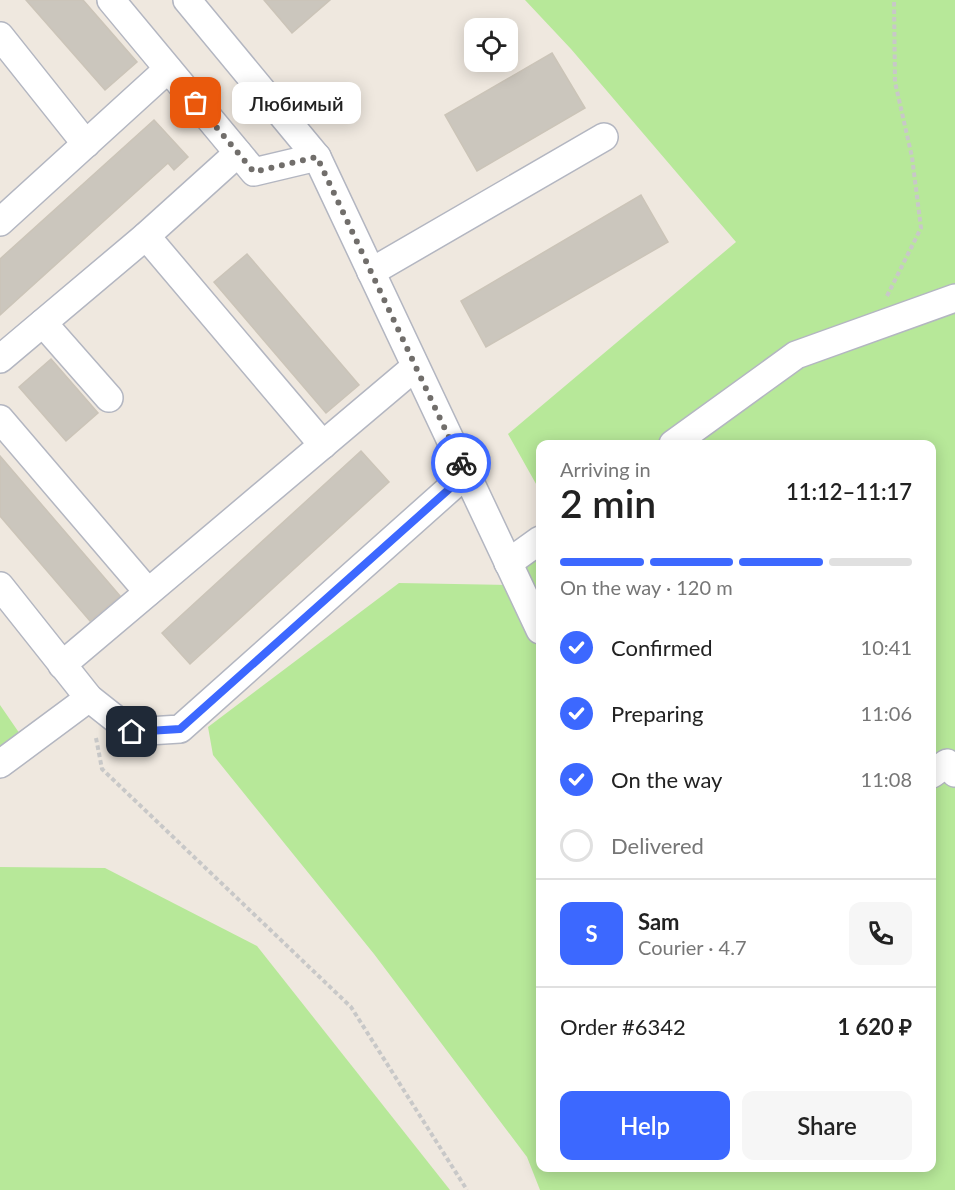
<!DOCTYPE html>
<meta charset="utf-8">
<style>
:root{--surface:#fff;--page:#f6f6f6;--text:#222;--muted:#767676;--line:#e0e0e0;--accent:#3c68ff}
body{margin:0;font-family:Lato,sans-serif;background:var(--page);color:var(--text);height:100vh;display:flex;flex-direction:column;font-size:22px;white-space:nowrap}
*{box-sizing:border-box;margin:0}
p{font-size:20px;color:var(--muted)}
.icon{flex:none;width:33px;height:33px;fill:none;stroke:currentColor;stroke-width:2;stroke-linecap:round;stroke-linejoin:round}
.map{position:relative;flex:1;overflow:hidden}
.drawer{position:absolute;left:536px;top:440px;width:400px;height:732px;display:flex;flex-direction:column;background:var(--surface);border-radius:12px;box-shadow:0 3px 15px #0003}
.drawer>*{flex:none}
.controls{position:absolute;left:464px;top:18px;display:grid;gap:12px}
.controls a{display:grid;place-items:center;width:54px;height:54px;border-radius:12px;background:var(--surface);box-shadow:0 3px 15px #0003;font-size:30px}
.pin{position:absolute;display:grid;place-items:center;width:51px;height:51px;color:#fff;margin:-26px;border-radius:12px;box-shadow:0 3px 9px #0006}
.courier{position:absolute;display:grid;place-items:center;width:60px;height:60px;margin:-30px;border:4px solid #3c68ff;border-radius:50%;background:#fff;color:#222;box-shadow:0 2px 8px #0007}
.bubble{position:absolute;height:42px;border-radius:12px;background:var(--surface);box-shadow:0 3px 15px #0003;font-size:20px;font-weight:600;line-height:42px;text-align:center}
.head em{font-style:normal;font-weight:600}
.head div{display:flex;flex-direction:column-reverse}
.head{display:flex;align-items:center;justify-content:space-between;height:102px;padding:0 24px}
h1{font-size:39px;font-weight:600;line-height:45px}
.bar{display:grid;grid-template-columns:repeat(4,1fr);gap:9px 6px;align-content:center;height:72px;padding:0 24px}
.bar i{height:8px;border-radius:4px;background:var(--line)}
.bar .current{background:var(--accent)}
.bar p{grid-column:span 4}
.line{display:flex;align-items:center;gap:15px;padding:0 24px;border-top:2px solid var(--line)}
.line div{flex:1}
.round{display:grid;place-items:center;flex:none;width:63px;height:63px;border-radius:12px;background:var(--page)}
ol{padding:0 24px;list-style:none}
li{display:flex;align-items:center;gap:18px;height:66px}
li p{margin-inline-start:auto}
li .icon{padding:6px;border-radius:50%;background:var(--accent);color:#fff;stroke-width:4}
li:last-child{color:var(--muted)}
li i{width:33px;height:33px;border:3px solid var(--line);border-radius:50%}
.button{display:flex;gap:12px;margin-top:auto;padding:12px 24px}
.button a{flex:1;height:69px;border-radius:12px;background:var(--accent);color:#fff;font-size:24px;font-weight:600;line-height:69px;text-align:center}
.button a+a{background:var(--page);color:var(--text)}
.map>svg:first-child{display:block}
</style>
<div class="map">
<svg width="955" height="1190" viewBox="0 0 955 1190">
<rect width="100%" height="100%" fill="#efe8df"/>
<!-- green -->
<g fill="#b7e899">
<polygon points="525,0 955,0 955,1190 540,1190 527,1157 374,954 213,755 208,727 399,583 513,585 540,519 540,1167 932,1167 932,444 540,444 540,491 508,434 736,242 571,49"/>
<polygon points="0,705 22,737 0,750"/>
<polygon points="0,867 105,868 257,946 450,1190 0,1190"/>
</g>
<!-- building -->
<g fill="#cbc6bd" stroke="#cbc4b8" stroke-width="1.5">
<polygon points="26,0 83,0 137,62 105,90"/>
<polygon points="264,0 330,0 292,33"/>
<polygon points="552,53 585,108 477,171 445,115"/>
<polygon points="154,120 188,157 174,170 168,163 0,315 0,259"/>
<polygon points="641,195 668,242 486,347 461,301"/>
<polygon points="247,254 359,385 326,413 214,282"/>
<polygon points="51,359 98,413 66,441 19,387"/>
<polygon points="361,451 389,482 190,664 162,633"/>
<polygon points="0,456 120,596 90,621 0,516"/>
</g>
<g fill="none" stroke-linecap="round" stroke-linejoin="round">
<!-- minor casing -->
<g stroke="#b3b6c1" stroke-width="30">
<g id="minor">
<polyline points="111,0 254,172 317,157"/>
<polyline points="187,0 317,157 540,630"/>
<polyline points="0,36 86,144"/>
<polyline points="0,222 168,69"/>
<polyline points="146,236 238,153"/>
<polyline points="371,272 604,137"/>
<polyline points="43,323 109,398"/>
<polyline points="0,359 146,236 323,445"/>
<polyline points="0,419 148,592"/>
<polyline points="673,444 796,355 955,298"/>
<polyline points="508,563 540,540"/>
<polyline points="0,586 89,698 132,732 180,729 466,474"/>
<polyline points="62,665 415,367"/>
<polyline points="0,764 89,698"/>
<polyline points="932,774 947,763 955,773"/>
</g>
</g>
<!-- path -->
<g stroke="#c8c8c8" stroke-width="4" stroke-dasharray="4.5 3" stroke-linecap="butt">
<polyline points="887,296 921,228 912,157 895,82 894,0"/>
<polyline points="96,738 102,769 351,1007 467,1190"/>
</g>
<!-- minor -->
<use href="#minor" stroke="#fff" stroke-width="27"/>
</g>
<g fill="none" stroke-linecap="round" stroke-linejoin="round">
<!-- done -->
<polyline stroke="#716e6b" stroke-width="6" stroke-dasharray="0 10.8" points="196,103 254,172 317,157 461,463"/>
<!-- route -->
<polyline stroke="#3c68ff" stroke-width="8" points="132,732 180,729 466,474 461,463"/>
</g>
</svg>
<div class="controls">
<a><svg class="icon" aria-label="locate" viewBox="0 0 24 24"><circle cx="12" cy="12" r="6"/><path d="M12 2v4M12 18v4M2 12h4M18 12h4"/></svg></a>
</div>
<div class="pin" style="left:196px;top:103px;background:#ea580c"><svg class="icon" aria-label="bag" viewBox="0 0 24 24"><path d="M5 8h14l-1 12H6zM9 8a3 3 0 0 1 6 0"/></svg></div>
<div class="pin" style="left:132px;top:732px;background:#1f2937"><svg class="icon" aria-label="home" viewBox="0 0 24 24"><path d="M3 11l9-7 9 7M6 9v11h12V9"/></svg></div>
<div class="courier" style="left:461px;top:463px"><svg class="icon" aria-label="bike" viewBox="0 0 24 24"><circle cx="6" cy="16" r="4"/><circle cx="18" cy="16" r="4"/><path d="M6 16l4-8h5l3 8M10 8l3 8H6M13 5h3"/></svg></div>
<div class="bubble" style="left:232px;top:82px;width:129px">Любимый</div>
<section class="drawer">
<div class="head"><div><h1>2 min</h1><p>Arriving in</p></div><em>11:12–11:17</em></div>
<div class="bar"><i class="current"></i><i class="current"></i><i class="current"></i><i></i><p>On the way · 120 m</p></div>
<ol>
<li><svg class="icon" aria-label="check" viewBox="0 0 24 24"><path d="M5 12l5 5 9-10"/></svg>Confirmed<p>10:41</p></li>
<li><svg class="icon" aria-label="check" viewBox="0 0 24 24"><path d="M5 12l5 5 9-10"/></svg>Preparing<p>11:06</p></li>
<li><svg class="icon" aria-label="check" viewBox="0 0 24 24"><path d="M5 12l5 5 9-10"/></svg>On the way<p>11:08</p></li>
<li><i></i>Delivered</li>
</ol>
<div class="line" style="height:108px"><b class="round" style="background:var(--accent);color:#fff">S</b><div><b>Sam</b><p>Courier · 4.7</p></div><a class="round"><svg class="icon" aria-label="phone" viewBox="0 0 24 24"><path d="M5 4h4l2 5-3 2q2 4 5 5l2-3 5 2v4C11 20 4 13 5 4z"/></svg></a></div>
<div class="line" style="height:78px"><div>Order #6342</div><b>1 620 ₽</b></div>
<div class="button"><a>Help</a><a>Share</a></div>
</section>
</div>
